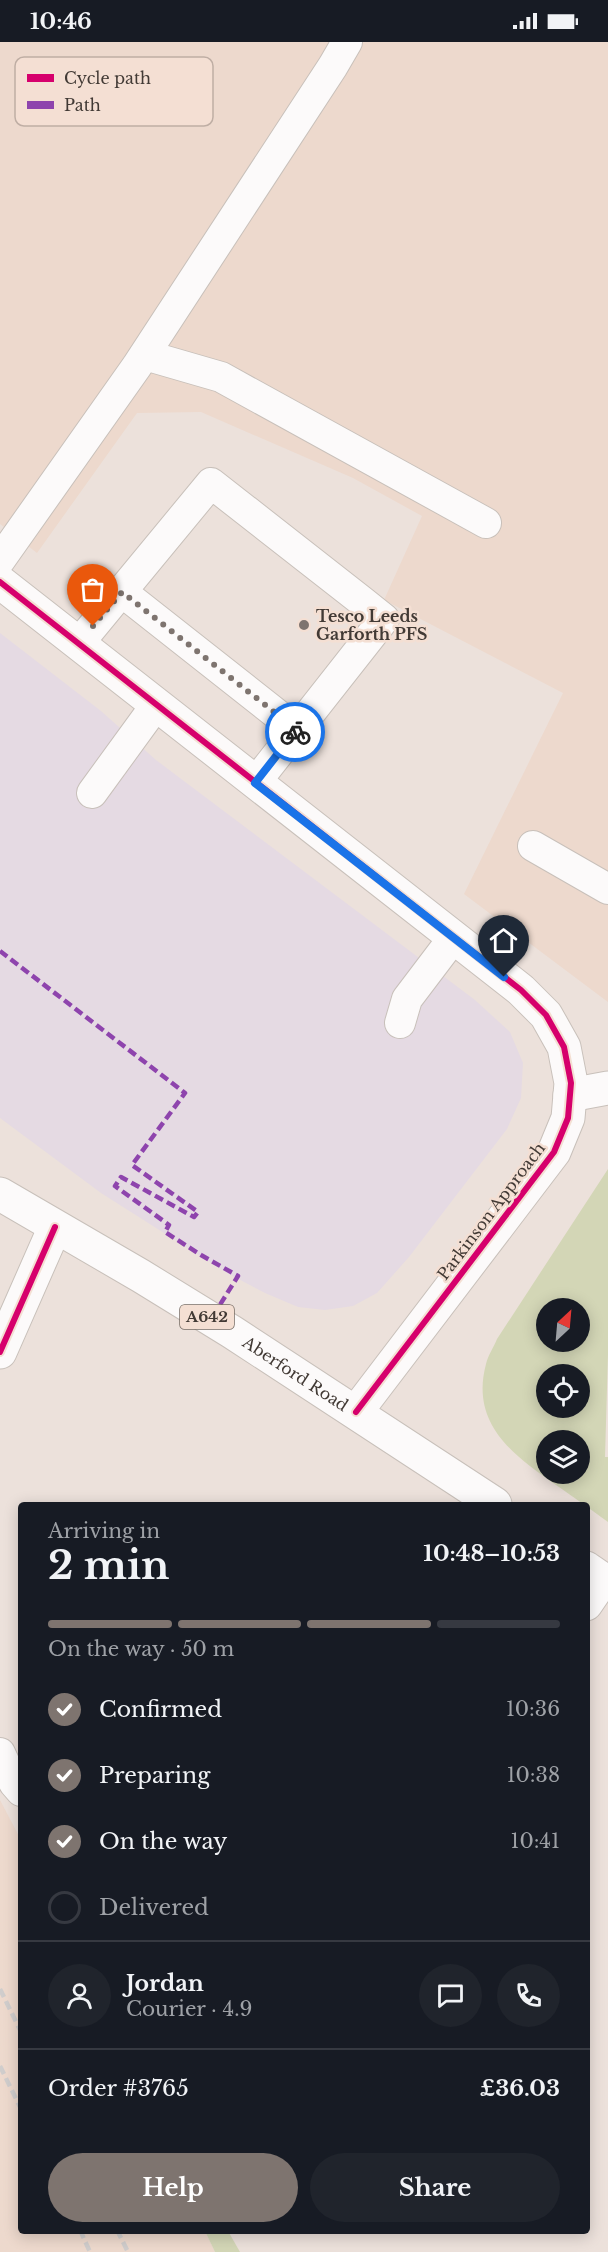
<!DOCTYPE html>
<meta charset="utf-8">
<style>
:root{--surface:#171b24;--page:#20242c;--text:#f1f3f6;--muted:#9ea1a6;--line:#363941;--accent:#7e746f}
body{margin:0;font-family:"Libre Baskerville",serif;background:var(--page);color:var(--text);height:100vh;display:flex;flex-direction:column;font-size:22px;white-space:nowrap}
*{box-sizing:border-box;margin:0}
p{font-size:20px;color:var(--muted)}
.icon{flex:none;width:33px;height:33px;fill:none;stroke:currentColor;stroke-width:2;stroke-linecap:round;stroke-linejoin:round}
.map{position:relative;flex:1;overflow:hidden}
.drawer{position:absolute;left:18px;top:1460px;width:572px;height:732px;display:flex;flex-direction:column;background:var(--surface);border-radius:6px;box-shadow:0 3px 15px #0003}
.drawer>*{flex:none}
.needle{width:39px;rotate:26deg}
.buttons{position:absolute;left:536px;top:1256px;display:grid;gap:12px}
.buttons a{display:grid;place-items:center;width:54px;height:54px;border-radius:50%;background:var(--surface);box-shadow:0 3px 15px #0003;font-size:30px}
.pin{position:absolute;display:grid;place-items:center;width:51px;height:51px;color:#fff;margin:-62px -26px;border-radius:50% 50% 50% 0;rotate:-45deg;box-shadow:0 0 6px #0007}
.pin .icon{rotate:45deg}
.courier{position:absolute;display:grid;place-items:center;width:60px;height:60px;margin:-30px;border:4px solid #1a73e8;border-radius:50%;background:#fff;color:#222;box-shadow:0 2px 8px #0007}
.headline em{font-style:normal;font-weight:800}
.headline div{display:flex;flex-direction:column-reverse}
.headline{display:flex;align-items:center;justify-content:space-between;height:102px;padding:0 30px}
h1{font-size:39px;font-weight:800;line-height:45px}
.bar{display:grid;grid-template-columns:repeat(4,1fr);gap:9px 6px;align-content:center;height:72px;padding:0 30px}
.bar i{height:8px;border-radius:4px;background:var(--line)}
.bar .current{background:var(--accent)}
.bar p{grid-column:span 4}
.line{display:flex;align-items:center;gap:15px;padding:0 30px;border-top:2px solid var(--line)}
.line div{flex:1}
.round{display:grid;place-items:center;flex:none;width:63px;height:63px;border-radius:32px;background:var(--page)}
ol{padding:0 30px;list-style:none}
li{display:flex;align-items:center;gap:18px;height:66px}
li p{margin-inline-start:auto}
li .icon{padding:6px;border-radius:50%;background:var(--accent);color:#fff;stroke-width:4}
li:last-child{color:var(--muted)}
li i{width:33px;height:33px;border:3px solid var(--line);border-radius:50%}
.button{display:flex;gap:12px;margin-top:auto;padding:12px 30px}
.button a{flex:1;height:69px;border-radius:36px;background:var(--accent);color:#fff;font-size:24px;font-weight:800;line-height:69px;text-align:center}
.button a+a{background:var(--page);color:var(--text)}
.status{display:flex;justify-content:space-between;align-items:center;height:42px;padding:0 30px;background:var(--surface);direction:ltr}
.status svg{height:16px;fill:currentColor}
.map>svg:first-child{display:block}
</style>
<div class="status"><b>10:46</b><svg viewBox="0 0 49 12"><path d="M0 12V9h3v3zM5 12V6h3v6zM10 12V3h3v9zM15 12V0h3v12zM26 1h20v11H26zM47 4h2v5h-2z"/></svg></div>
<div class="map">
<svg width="608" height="2210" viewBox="0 0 608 2210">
<rect width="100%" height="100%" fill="#ece1db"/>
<!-- commercial -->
<polygon fill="#e5dae3" points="0,591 101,669 156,718 475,958 510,990 523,1021 521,1056 507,1087 409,1215 377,1251 353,1264 325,1268 298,1265 265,1251 227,1231 101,1151 0,1076"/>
<!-- built -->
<g fill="#edd9cd">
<polygon points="0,0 608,0 608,960 464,852 563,651 384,558 422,474 353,436 201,370 137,371 37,511 0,482"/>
<polygon points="0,1758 21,1798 21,2188 205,2189 215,2210 0,2210"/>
</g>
<!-- green -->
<g fill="#d3d6b6" fill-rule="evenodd">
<path d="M608,1127V1312L605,1415H608V1480C590,1467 575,1456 556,1443C513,1413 470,1382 486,1322C488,1313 494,1305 497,1297ZM546,1266H579V1299H546ZM546,1332H579V1365H546ZM546,1398H579V1431H546Z"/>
<polygon points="205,2189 228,2189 240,2210 215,2210"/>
</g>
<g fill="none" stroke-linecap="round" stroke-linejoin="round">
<!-- lane casing -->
<g stroke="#c8c0ba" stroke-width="32">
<g id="lane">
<polyline points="145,313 221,335 486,481"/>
<polyline points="0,518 137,324 333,24 347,0"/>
<polyline points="122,550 297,688"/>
<polyline points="79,601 211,441 363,560 384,577 255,741"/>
<polyline points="92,751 156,663"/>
<polyline points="533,804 608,847"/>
<polyline points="400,981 407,957 454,895"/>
<polyline points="0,1711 14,1741 21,1749"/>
</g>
</g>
<!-- street casing -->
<g stroke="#c8c0ba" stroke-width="35">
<g id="street">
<polyline points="0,540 521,948 546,973 564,1005 571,1041 568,1076 554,1110 356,1370"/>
<polyline points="570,1053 608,1046"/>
<polyline points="0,1310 55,1185"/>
<polyline points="586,1562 603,1537"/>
</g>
</g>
<!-- primary casing -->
<g stroke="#c8c0ba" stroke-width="35">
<g id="primary">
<path id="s1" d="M0,1152L141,1234L232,1290L495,1462"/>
<polyline points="586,1526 608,1541"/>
</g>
</g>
<!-- lane -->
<use href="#lane" stroke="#fcfafa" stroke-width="30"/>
<!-- street -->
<use href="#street" stroke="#fcfafa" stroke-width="33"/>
<!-- primary -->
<use href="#primary" stroke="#fcfafa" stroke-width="33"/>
<!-- rail -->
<g stroke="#d0cdcc" stroke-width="4.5" stroke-dasharray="9 4.5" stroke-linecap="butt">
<polyline points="0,1947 21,1990"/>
<polyline points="0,2024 21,2067"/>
<polyline points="80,2188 90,2210"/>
<polyline points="117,2188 128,2210"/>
</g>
<!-- quiet -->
<polyline stroke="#8e44ad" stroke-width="4.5" stroke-dasharray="9 4.5" stroke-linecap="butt" points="0,909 185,1051 132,1123 198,1170 194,1175 121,1135 115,1144 169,1183 165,1190 201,1213 238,1234 211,1277"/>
<!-- cycleway casing -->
<g stroke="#f4dfd3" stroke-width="10">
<g id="cycleway">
<polyline points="0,540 521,948 546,973 564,1005 571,1041 568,1076 554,1110 356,1370"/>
<polyline points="0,1310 55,1185"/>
</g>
</g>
<!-- cycleway -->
<use href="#cycleway" stroke="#d6006c" stroke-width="6"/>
</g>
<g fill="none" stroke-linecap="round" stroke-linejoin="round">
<!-- done -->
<polyline stroke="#7e746f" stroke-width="6" stroke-dasharray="0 10.8" points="93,584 122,550 297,688 295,690"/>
<!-- route -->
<polyline stroke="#1a73e8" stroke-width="8" points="295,690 255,741 504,935"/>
</g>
<!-- markers -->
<circle fill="#7e746f" stroke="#f4dfd3" stroke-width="2" cx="304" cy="583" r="6"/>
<g text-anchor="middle" stroke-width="5" stroke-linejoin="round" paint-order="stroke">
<!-- shield labels -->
<rect fill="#f4dfd3" stroke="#776c64" stroke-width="1.5" x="180" y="1263" width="54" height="24" rx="4.5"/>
<g font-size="15" font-weight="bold" fill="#423a35">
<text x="207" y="1280">A642</text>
</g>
<!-- poi labels -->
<g font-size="16" font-weight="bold" fill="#423a35" stroke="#f4dfd3" text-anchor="start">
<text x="316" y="580">Tesco Leeds<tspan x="316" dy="18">Garforth PFS</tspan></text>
</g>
<!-- street labels -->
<g font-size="16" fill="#423a35" stroke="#f4dfd3">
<text transform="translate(491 1169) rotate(-53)" y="6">Parkinson Approach</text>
<text dy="6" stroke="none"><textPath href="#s1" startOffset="346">Aberford Road</textPath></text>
</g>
</g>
<!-- legend -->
<rect x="15" y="15" width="198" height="69" rx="9" fill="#f4dfd3" stroke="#bfaea4" stroke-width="1.5"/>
<rect x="27" y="32" width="27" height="8" fill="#d6006c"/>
<rect x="27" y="59" width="27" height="8" fill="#8e44ad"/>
<g font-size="16" fill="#423a35">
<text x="64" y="42">Cycle path</text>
<text x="64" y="69">Path</text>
</g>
</svg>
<div class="buttons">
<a><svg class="needle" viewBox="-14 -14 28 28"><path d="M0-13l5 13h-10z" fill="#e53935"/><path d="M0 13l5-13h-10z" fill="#9ea1a6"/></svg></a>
<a><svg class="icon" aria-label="locate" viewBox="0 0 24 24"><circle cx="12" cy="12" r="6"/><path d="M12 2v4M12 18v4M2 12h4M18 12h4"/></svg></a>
<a><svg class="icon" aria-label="layers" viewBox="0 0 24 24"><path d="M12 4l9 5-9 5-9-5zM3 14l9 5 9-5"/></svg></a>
</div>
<div class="pin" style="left:93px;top:584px;background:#ea580c"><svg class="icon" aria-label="bag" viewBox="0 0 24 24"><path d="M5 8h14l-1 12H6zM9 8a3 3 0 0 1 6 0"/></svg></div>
<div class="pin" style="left:504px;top:935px;background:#1f2937"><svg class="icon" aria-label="home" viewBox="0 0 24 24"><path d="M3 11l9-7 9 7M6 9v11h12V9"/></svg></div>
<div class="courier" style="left:295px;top:690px"><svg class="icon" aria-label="bike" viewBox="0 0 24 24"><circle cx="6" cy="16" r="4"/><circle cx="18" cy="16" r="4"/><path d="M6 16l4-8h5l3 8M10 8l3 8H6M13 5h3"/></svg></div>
<section class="drawer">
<div class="headline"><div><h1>2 min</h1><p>Arriving in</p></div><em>10:48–10:53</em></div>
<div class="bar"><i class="current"></i><i class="current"></i><i class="current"></i><i></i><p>On the way · 50 m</p></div>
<ol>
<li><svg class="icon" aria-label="check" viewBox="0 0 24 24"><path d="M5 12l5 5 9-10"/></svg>Confirmed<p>10:36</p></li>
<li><svg class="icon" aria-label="check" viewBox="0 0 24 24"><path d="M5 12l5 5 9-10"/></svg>Preparing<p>10:38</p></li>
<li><svg class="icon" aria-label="check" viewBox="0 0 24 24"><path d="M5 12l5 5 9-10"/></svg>On the way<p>10:41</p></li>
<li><i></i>Delivered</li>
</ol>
<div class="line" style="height:108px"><a class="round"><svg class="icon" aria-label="person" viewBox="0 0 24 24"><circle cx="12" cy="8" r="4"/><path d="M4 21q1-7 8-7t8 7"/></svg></a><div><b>Jordan</b><p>Courier · 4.9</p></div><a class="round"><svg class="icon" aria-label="chat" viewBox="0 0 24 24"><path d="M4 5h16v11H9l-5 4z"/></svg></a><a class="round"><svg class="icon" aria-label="phone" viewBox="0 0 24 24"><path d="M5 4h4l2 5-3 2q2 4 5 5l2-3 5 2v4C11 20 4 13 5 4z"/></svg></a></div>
<div class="line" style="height:78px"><div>Order #3765</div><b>£36.03</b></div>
<div class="button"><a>Help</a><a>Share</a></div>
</section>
</div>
